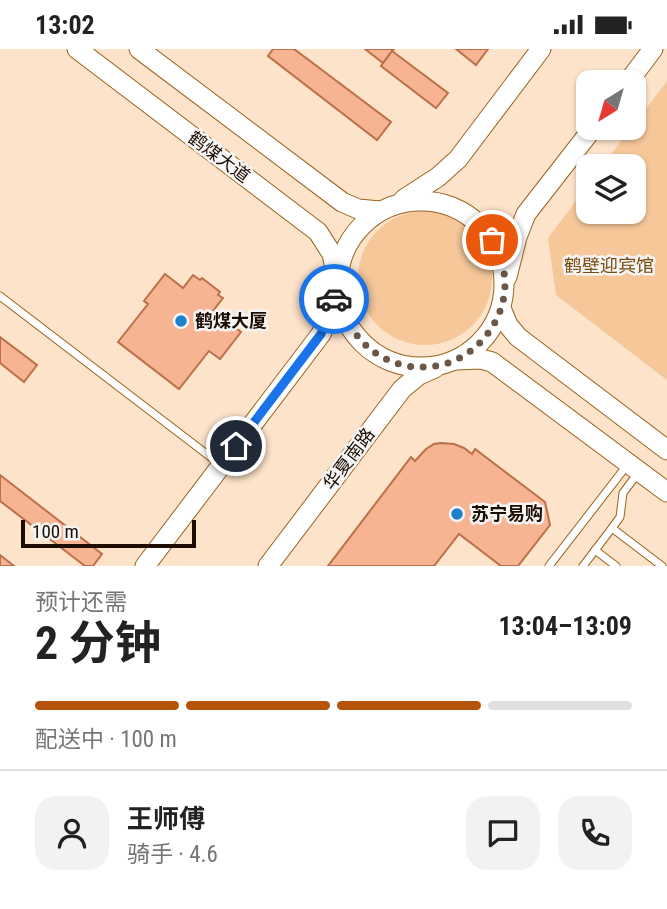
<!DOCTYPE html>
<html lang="zh">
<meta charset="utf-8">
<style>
:root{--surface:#fff;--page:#f2f2f2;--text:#222;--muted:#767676;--line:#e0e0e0;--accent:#b45309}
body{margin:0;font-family:"Roboto Condensed","Noto Sans SC",sans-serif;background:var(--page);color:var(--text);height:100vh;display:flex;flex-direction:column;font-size:26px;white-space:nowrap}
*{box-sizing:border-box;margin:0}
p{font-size:23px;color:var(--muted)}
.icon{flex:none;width:38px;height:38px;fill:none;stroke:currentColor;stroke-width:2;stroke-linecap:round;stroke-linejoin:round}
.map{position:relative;height:517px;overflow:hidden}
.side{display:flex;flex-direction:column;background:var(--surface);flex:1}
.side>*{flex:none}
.needle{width:46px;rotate:217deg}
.tools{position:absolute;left:576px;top:21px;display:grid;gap:14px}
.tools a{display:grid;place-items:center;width:70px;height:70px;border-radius:14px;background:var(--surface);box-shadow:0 2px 5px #0004;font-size:35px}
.scale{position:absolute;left:21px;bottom:18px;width:175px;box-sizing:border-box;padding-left:7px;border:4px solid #1d0c00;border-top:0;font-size:19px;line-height:24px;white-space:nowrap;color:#1d0c00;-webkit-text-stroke:5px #f5f5f5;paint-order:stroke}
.pin{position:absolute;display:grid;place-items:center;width:60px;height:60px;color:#fff;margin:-30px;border:4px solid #fff;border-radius:50%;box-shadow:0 2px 7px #0007}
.courier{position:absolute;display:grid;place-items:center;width:70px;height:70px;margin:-35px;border:5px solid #1a73e8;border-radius:50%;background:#fff;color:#222;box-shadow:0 2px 9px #0007}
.summary em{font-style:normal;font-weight:700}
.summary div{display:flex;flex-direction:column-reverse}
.summary{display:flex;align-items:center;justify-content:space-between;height:119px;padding:0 35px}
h1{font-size:46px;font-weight:700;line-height:52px}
.bar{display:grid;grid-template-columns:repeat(4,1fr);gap:10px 7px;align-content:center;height:84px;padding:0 35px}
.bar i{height:9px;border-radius:5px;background:var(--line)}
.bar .selected{background:var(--accent)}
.bar p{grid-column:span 4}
.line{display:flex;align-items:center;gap:18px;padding:0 35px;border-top:2px solid var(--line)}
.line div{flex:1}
.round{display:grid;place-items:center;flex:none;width:74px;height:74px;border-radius:21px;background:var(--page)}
.status{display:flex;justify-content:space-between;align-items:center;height:49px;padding:0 35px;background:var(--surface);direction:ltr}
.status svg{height:19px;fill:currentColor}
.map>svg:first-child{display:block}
</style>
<div class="status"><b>13:02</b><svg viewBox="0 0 49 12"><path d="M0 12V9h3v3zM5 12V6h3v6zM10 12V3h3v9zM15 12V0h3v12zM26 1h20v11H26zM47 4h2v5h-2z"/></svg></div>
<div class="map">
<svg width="667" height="517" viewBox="0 0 667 517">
<rect width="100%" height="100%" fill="#fde3ca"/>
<!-- green -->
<g fill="#f5c799">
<polygon points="667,32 667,331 556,246 548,189 588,136 588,163 634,163 634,117 602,117 631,79 634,79 634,76"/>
<circle cx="425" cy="229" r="67"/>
</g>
<!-- building -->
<g fill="#f6b493" stroke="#bc704a" stroke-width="2">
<polygon points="273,0 294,0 391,73 377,91 268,7"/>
<polygon points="365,0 394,0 383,14"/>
<polygon points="456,0 488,0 476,16"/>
<polygon points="392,2 448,44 436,59 381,17"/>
<polygon points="165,225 183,239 193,226 200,231 202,229 220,243 218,246 223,249 213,262 241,283 220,310 209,302 179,340 118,293 148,255 144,252"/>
<polygon points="0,288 37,316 24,333 0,314"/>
<polygon points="441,394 454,395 464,399 472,405 475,400 545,453 550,476 518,517 501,517 459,485 434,517 328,517 411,408 415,412 426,400 434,395"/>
<polygon points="0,426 102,505 93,517 85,517 0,452"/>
<polygon points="0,506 14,517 0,517"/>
</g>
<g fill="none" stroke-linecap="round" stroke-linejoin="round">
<!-- lane casing -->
<g stroke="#9a621b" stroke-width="9">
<g id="lane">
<polyline points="0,247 221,416"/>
<polyline points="638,424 623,444 620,468 612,479 662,517"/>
<polyline points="595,501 616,517"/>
<polyline points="549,517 628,415"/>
<polyline points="583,517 612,479"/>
</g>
</g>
<!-- secondary casing -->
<g stroke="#9a621b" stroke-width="21">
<g id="secondary">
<polyline points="77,0 318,183 332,205 336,225"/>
<polyline points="139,0 342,153 358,160 380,162"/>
<polyline points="628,33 653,0"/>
<polyline points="404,150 438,128 458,110 541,0"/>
<circle cx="421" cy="235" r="83"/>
<polyline points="507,228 517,188 526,165 593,79"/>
<polyline points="501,259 508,276 518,288 667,401"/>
<polyline points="457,311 481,310 492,313 667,443"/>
<polyline points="145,517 321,285 330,264 336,241"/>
<polyline points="268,517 402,340 419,326 435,319"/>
</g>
</g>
<!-- lane -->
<use href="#lane" stroke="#fff" stroke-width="7"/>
<!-- secondary -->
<use href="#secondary" stroke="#fff" stroke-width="19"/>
</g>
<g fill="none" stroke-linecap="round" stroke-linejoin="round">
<!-- done -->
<path stroke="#6b5747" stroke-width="7" stroke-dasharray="0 12.6" d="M334,250L338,233C340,287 385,328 441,316C478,307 506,271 505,232C504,217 499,204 492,191"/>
<!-- route -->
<polyline stroke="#1a73e8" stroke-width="9" points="236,397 321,285 330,264 334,250"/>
</g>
<!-- markers -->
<g fill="#1c82cd" stroke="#f5f5f5" stroke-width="2.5">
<circle cx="181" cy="272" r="7"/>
<circle cx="457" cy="465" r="7"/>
</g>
<g text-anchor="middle" stroke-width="5" stroke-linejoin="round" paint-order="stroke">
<!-- street labels -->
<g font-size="18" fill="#1d0c00" stroke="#f5f5f5">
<text transform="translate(219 108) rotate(37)" y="6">鹤煤大道</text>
<text transform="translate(349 410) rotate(-53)" y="6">华夏南路</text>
</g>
<!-- park labels -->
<g font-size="18" fill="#7a4b0c" stroke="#f5f5f5">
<text x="609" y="223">鹤壁迎宾馆</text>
</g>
<!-- poi labels -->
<g font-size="18" font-weight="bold" fill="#1d0c00" stroke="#f5f5f5" text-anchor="start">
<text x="195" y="278">鹤煤大厦</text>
<text x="471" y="471">苏宁易购</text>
</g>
</g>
</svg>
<div class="tools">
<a><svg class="needle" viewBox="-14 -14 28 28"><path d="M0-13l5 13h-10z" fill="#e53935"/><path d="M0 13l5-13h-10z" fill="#767676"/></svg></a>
<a><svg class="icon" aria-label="layers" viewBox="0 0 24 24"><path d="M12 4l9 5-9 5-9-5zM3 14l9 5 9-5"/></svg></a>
</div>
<div class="scale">100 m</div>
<div class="pin" style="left:492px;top:191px;background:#ea580c"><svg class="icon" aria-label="bag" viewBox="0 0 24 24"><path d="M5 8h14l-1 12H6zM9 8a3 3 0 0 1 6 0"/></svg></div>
<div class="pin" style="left:236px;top:397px;background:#1f2937"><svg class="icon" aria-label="home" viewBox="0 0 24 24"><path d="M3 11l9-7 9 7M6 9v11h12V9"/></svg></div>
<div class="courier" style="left:334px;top:250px"><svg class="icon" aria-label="car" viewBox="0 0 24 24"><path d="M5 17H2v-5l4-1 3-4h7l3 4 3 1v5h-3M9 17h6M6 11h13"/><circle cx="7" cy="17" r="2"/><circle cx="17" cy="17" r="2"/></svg></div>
</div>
<section class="side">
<div class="summary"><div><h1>2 分钟</h1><p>预计还需</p></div><em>13:04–13:09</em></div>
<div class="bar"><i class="selected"></i><i class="selected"></i><i class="selected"></i><i></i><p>配送中 · 100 m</p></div>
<div class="line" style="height:126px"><a class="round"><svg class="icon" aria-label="person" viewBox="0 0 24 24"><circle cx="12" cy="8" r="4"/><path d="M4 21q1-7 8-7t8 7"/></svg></a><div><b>王师傅</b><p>骑手 · 4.6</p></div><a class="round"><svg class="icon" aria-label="chat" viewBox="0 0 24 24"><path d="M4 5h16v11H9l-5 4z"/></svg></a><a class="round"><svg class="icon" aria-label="phone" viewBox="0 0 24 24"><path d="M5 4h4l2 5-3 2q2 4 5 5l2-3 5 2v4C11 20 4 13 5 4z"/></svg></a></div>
</section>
